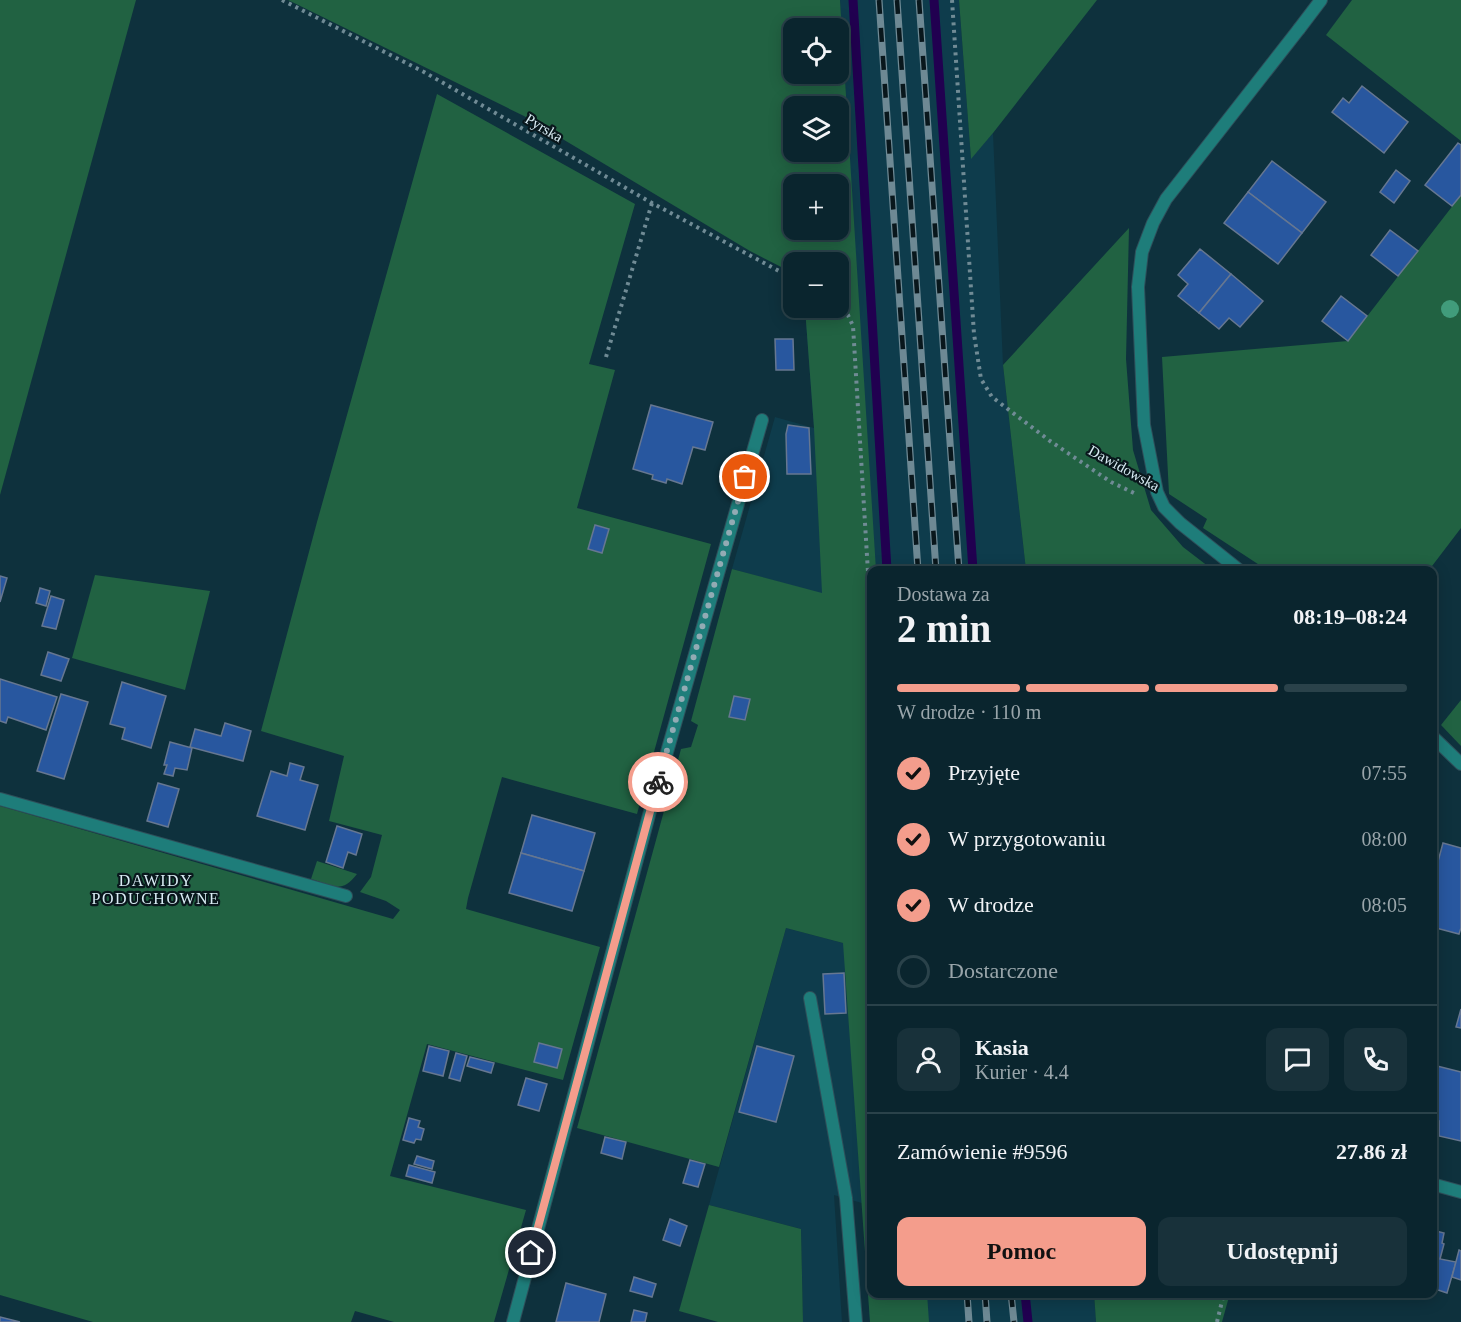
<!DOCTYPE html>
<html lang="pl">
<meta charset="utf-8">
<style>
:root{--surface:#0a252e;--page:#18313a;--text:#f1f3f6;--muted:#99a5aa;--line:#2a424a;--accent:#f49d8c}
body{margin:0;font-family:Georgia,serif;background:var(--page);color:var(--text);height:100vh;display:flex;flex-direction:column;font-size:22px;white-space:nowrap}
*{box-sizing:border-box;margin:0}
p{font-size:20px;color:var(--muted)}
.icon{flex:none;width:33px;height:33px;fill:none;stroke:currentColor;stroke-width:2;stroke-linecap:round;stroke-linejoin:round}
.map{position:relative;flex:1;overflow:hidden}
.sheet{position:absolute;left:867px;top:566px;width:570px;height:732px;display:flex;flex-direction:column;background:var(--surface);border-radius:12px;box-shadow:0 3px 15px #0003,0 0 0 2px var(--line)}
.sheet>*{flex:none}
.fabs{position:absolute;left:783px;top:18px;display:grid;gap:12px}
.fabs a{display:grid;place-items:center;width:66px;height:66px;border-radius:12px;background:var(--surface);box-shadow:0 3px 15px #0003,0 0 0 2px var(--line);font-size:30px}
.pin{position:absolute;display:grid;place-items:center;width:51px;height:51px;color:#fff;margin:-26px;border:3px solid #fff;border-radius:50%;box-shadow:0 2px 6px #0007}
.courier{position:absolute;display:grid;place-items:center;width:60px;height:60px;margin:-30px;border:4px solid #f49d8c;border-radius:50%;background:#fff;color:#222;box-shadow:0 2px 8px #0007}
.overview em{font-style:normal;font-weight:800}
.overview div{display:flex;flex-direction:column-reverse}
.overview{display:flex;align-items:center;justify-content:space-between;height:102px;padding:0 30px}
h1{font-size:39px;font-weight:800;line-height:45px}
.bar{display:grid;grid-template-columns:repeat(4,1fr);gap:9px 6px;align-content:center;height:72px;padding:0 30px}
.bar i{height:8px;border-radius:4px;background:var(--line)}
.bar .active{background:var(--accent)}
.bar p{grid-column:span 4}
.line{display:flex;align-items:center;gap:15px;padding:0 30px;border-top:2px solid var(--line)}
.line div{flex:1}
.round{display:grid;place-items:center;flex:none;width:63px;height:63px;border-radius:12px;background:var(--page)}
ol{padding:0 30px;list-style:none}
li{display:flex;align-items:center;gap:18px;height:66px}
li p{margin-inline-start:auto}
li .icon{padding:6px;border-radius:50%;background:var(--accent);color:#111;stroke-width:4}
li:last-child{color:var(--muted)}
li i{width:33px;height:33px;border:3px solid var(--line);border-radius:50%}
.primary-button{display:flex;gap:12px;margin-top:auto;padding:12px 30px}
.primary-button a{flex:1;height:69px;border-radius:12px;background:var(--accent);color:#111;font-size:24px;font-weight:800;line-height:69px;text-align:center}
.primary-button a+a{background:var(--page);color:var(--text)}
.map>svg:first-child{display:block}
</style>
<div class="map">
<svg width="1461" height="1322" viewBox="0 0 1461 1322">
<rect width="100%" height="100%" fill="#0e313d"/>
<!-- built -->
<polygon fill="#0e3c4c" points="840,0 959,0 971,158 993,133 1003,365 1026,570 872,570 872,1293 1094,1293 1096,1322 870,1322 862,1203 834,1195 842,1322 803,1322 801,1229 709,1205 786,928 843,943 822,594 732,569 775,417 814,428 805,308 838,308 838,262 794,262 793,273 794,230 838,230 838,184 850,166"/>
<!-- green -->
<g fill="#216242" fill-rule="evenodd">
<polygon points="0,0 136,0 0,495"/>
<path d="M288,0H840L876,570H872V1293H927L929,1322H870L843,943L786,928L719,1167L577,1128L681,749L691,747L698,725L691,721L732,569L822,593L814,428L805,308H838V262H794L793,273L750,251L524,116ZM794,28H838V74H794ZM794,106H838V152H794ZM794,184H838V230H794Z"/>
<polygon points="959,0 1097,0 993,133 971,159"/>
<polygon points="1352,0 1461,0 1461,141 1326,35"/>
<polygon points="437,94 635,204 589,364 615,370 577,508 711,544 637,814 502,777 468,898 466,909 600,947 563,1080 427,1044 390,1176 526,1210 494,1322 394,1322 355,1311 351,1322 93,1322 0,1295 0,806 393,919 400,910 386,901 360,892 371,877 382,835 329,821 344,756 261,731 317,522"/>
<polygon points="1461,195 1461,528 1429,570 1267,570 1203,528 1207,519 1169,494 1162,357 1348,341"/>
<polygon points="1129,228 1126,359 1133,450 1151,510 1183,547 1213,570 1026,570 1003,365"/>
<polygon points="95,575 210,591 185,690 72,658"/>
<polygon points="1461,700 1461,746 1441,725"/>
<path d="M317,861L357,874C341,895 332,885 311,879Z"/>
<polygon points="709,1205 801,1229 803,1322 718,1322 679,1311"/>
<polygon points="1094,1293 1230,1293 1222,1322 1096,1322"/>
</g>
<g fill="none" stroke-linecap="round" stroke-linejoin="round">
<!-- stream -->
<g stroke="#210050" stroke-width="9">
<polyline points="853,0 887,570"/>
<polyline points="934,0 973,570"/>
<polyline points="1025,1293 1028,1322"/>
</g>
</g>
<!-- building -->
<g fill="#28579f" stroke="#667791" stroke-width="1.5">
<polygon points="1362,86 1408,122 1384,153 1332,112 1343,98 1349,103"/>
<polygon points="1458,143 1461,145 1461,195 1452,206 1425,185"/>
<polygon points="1272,161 1326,202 1302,233 1248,192"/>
<polygon points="1396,170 1410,181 1394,203 1380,192"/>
<polygon points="1248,192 1302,233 1278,264 1224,223"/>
<polygon points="1390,230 1418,251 1398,276 1371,255"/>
<polygon points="1200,249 1231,274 1199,313 1178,296 1188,284 1178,275"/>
<polygon points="1231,274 1263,301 1240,327 1229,318 1219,329 1199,313"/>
<polygon points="1341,296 1367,316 1348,341 1322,321"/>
<polygon points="775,339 793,339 794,370 776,370"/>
<polygon points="651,405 713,422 705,450 693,447 682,484 667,479 666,483 652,479 653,475 633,469"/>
<polygon points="788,425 809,428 811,474 787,474 786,434"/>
<polygon points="595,525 609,529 602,553 588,549"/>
<polygon points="0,576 7,578 0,602"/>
<polygon points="40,588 50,591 46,606 36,603"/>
<polygon points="51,596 64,600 56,629 42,626"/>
<polygon points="48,652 69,659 61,681 41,675"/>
<polygon points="0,679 57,697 46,730 8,717 6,723 0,721"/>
<polygon points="122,682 166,696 151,748 122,739 125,728 110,724"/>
<polygon points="61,694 88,702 64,779 37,771"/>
<polygon points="734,696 750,699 745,720 729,717"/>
<polygon points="225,723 251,731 243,761 190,747 195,729 221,736"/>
<polygon points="170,742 192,748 187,770 175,768 173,776 164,774 167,765 164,765"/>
<polygon points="290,763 304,767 300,780 318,785 305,830 257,816 271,771 287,776"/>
<polygon points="158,783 179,789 168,827 147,821"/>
<polygon points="532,815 595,833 584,871 521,853"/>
<polygon points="337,826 362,834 356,855 348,852 343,868 326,862"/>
<polygon points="1443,843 1461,848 1461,928 1459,934 1432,927 1432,874 1434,868 1436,869"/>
<polygon points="521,853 584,871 572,911 509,893"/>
<polygon points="844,973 846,1013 825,1014 823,974"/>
<polygon points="1461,1009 1461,1028 1456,1027"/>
<polygon points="539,1043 562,1049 557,1068 534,1062"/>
<polygon points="429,1046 449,1051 443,1076 423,1071"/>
<polygon points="757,1046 794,1056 776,1122 739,1112"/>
<polygon points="456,1053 467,1056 460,1081 449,1078"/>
<polygon points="470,1057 494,1063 491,1073 467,1066"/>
<polygon points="1437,1066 1461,1072 1461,1141 1439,1136 1439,1121 1432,1120 1432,1082"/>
<polygon points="526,1078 547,1084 539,1111 518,1105"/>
<polygon points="409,1118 420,1121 418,1127 424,1129 421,1140 416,1139 414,1143 403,1140"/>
<polygon points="605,1137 626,1142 622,1159 601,1153"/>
<polygon points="417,1156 434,1161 432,1169 414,1164"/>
<polygon points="690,1160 705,1164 698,1187 683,1183"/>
<polygon points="409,1165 435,1172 432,1183 406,1176"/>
<polygon points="670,1219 687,1226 680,1246 663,1240"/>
<polygon points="1432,1230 1444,1233 1442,1243 1444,1244 1440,1259 1456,1262 1447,1293 1432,1288"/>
<polygon points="1459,1250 1461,1251 1461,1280 1452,1277"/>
<polygon points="634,1277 656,1284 652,1297 630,1291"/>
<polygon points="566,1283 606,1294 599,1322 556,1322"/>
<polygon points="634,1310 647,1313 645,1322 631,1322"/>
<polygon points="0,1317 20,1322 0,1322"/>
</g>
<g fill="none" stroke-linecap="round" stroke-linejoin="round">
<!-- lane casing -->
<g stroke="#2e4f5a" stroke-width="14">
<g id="lane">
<polyline points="1299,29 1321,0"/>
<polyline points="810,998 846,1198 856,1322"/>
<polyline points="513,1322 649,815 762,420"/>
</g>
</g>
<!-- street casing -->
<g stroke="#2e4f5a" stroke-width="14">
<g id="street">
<polyline points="1239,570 1180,523 1164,507 1157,492 1144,425 1138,287 1142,252 1153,223 1166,199 1299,29"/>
<polyline points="1432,736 1461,764"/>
<polyline points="0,799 346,896"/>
<polyline points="1432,1184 1461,1192"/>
</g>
</g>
<!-- path -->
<g stroke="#708b95" stroke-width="4" stroke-dasharray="3 4.5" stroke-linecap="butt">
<polyline points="282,0 424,72 652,203 794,279"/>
<polyline points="952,0 974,334 981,379 992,397 1050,441 1111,482 1136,494"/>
<polyline points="838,303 847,313 853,326 872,638"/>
<polyline points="606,357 652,203"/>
<polyline points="1217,1322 1224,1293"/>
</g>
<!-- lane -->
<use href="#lane" stroke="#1e7d7a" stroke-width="12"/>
<!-- street -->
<use href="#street" stroke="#1e7d7a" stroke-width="12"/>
<!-- rail casing -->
<g stroke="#6e8994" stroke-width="7">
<g id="rail">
<polyline points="879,0 918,570"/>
<polyline points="897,0 936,570"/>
<polyline points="919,0 959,570"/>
<polyline points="967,1293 969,1322"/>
<polyline points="985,1293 987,1322"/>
<polyline points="1011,1293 1014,1322"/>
</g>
</g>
<!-- rail -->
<use href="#rail" stroke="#09171c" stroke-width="4.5" stroke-dasharray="14" stroke-linecap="butt"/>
</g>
<!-- trees -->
<circle fill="#419c7b" cx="1450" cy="309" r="9"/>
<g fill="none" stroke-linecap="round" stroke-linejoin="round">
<!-- done -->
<polyline stroke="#92abb4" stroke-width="6" stroke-dasharray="0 10.8" points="658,782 745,477"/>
<!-- route -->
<polyline stroke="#f49d8c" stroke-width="8" points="531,1253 658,782"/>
</g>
<g text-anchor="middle" stroke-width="4.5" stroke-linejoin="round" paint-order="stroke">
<!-- street labels -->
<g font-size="15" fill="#d9ecf4" stroke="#09171c">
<text transform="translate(544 128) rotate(31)" y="5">Pyrska</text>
<text transform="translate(1124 468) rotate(29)" y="5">Dawidowska</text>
</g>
<!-- neighbourhood labels -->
<g font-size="16" letter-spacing="1.5" fill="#d9ecf4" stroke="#09171c">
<text x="156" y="886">DAWIDY<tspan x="156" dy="18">PODUCHOWNE</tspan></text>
</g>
</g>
</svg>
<div class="fabs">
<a><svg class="icon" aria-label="locate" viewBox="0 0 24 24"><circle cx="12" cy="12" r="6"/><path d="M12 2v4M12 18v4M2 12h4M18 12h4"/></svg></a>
<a><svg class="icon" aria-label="layers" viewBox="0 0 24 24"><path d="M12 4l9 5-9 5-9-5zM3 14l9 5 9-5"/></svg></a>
<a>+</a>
<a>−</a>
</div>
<div class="pin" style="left:745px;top:477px;background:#ea580c"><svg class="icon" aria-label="bag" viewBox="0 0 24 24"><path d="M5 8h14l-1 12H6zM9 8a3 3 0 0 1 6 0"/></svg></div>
<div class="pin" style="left:531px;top:1253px;background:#1f2937"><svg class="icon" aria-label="home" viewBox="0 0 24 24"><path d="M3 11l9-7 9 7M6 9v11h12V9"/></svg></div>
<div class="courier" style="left:658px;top:782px"><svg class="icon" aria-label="bike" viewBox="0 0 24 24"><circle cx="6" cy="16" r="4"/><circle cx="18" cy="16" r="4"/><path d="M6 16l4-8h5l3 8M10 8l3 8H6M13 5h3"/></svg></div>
<section class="sheet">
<div class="overview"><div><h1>2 min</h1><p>Dostawa za</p></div><em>08:19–08:24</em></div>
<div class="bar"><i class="active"></i><i class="active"></i><i class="active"></i><i></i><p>W drodze · 110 m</p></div>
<ol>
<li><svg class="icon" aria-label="check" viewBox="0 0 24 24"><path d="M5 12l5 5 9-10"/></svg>Przyjęte<p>07:55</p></li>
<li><svg class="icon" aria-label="check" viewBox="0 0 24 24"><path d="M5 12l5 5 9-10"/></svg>W przygotowaniu<p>08:00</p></li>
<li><svg class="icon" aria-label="check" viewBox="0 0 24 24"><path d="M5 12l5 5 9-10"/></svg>W drodze<p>08:05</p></li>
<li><i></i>Dostarczone</li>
</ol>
<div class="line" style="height:108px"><a class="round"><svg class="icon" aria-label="person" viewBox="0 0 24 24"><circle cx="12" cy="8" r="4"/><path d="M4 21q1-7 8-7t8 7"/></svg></a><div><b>Kasia</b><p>Kurier · 4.4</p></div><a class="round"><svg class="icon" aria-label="chat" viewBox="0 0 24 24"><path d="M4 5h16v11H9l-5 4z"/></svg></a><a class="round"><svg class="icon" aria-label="phone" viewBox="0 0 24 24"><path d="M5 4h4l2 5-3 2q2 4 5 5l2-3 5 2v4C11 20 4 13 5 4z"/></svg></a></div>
<div class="line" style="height:78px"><div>Zamówienie #9596</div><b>27.86 zł</b></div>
<div class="primary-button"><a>Pomoc</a><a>Udostępnij</a></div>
</section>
</div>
